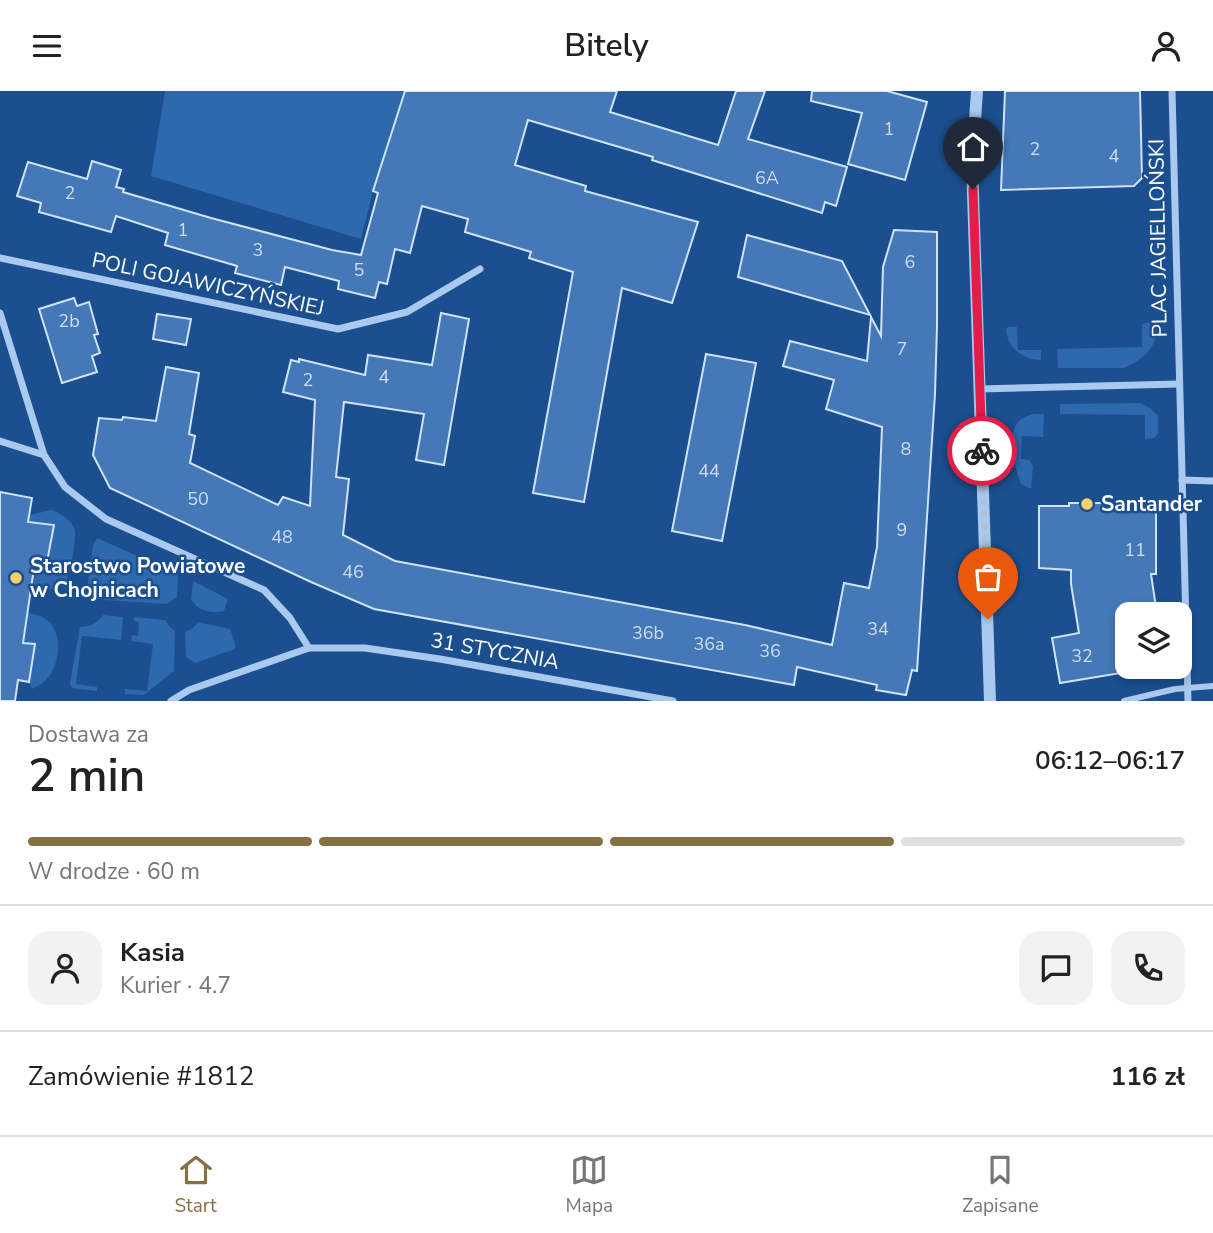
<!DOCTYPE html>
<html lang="pl">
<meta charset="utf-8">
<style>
:root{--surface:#fff;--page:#f2f2f2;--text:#222;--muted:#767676;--line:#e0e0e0;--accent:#857141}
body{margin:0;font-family:"Nunito Sans",sans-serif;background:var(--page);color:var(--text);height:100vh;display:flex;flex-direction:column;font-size:26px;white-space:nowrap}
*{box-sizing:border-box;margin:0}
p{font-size:23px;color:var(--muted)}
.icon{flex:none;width:38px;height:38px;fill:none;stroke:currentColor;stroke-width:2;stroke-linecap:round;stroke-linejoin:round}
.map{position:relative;height:610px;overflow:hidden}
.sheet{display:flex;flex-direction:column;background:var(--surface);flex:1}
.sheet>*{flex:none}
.buttons{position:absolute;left:1115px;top:511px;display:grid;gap:14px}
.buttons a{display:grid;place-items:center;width:77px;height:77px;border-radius:14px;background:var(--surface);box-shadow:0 4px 10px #0003;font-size:35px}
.pin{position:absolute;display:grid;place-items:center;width:60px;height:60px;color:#fff;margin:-72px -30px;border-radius:50% 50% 50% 0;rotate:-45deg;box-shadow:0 0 7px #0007}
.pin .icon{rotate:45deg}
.courier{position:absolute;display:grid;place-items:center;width:70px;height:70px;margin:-35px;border:5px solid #e11d48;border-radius:50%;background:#fff;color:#222;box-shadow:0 2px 9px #0007}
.head em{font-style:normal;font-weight:600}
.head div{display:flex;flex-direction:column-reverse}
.head{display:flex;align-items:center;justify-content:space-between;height:119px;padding:0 28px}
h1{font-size:46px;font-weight:600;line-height:52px}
.bar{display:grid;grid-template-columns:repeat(4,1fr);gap:10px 7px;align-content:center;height:84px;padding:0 28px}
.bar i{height:9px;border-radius:5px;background:var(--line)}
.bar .on{background:var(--accent)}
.bar p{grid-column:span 4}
.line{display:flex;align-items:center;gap:18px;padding:0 28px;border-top:2px solid var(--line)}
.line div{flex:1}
.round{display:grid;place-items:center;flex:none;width:74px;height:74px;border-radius:21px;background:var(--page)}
header{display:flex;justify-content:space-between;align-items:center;height:91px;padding:0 28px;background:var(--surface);font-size:32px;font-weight:600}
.menu{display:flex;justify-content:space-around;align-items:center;height:98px;border-top:2px solid var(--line);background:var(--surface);font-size:19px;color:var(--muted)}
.menu a{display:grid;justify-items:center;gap:4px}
.menu .on{color:var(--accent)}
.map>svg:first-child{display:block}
</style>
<header><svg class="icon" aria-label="menu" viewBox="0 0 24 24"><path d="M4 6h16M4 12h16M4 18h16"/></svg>Bitely<svg class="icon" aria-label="person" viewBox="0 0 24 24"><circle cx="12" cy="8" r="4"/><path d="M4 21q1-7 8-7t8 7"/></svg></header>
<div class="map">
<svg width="1213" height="610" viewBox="0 0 1213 610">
<rect width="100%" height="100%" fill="#1b4f8f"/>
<!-- green -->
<g fill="#2e69ad">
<polygon points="165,0 405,0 373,100 361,148 151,85"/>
<path d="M1150,231L1156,234C1160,255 1141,271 1123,277H1058L1057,258L1142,256V233Z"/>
<path d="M1009,236H1017L1018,259H1041V269C1023,269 1007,256 1006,238Z"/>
<polygon points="1141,312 1150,317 1158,325 1158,342 1154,347 1145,348 1145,324 1060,323 1060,313"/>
<path d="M1034,323H1044L1043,346L1022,345L1021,368L1029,369L1033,375L1031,398L1021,393C1015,376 1003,339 1023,327C1026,325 1030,324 1034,323Z"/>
<path d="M51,419C59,421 74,430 75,440C76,447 71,484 66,489C57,499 43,501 30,502L35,470L47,471L53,435L14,429L30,421V424Z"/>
<path d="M97,447L178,483L177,506L167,513L104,509C100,501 97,497 88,493L93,454Z"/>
<path d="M193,490L228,508L224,520C217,522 204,521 198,516C195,514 193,510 191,508Z"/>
<path d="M28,522C33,523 39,524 44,527C64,539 61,573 46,589C42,593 37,595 32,598L29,591L35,553L23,552Z"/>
<path d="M103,524L123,526L121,549L82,545L76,593L97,596V600L72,597L70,592L80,536C91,536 97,532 103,524Z"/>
<polygon points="134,526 165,529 170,536 175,540 174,580 144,604 125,603 125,598 147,600 153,553 131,550 132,544 138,545 139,531 134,530"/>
<polygon points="198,531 230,538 235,552 235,558 195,572 186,566 185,541 192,538"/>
</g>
<!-- building -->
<g fill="#4478b7" stroke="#cfe3fa" stroke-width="2">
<polygon points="405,0 617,0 610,21 718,54 736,0 765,0 748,48 847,76 836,115 825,111 822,122 652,69 653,66 528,29 515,74 586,95 585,100 698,131 672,212 622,197 584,411 533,402 573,181 529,167 531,161 465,141 468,128 422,115 410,162 395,158 387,193 379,191 375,207 338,198 339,190 285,176 281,194 235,182 237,175 165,154 168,142 116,125 111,141 39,121 41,112 17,105 28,71 87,88 92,70 121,79 116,96 124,98 123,101 211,127 332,159 361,164 378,102 373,100"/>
<polygon points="812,0 887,0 927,11 905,89 848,73 862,22 811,10"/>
<polygon points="1005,0 1140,0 1142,87 1134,95 1001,99"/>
<polygon points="894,139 937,141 937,235 935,303 917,580 912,579 906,604 876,599 877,594 797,576 794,594 374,518 311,491 110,397 93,364 99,327 122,329 123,326 156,330 166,276 199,282 189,343 195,345 190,372 278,414 283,406 310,415 315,309 283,301 291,269 299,271 299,268 365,284 368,264 432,274 441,222 469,228 444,374 416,369 424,323 344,311 336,386 349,388 343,444 395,470 745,534 832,554 844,492 869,497 877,456 882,336 826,318 834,289 783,275 790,250 867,270 871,226 881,245 883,176"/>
<polygon points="747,144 842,170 870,224 738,186"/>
<polygon points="74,207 77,215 89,211 98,243 94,244 100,262 92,265 97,281 62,292 39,218"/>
<polygon points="157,223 191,228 186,254 153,248"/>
<polygon points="706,263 756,272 722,450 672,440"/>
<polygon points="0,401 32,407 28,431 54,434 47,471 35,470 23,552 35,553 29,591 18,589 15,610 0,610"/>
<polygon points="1069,412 1125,412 1126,417 1156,417 1156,483 1151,483 1157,523 1127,523 1127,581 1060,592 1052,547 1079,542 1071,493 1071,479 1039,477 1039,415 1069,415"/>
</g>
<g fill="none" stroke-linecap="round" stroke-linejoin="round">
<!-- pedestrian -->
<polyline stroke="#a9c9ee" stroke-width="6" points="1124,610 1175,598 1213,595"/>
<!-- minor -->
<g stroke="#a9c9ee" stroke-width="7">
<polyline points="1172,0 1188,610"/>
<polyline points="0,167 338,238 407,221 480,178"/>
<polyline points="0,222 44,364 65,396 106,428 264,499 290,527 309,557 365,557 440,568 673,610"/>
<polyline points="980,298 1179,293"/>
<polyline points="0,350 44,364"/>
<polyline points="1182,389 1213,390"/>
<polyline points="171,610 189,599 309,557"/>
</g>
<!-- tertiary -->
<polyline stroke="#a9c9ee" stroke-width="12" points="977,0 972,73 990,610"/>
</g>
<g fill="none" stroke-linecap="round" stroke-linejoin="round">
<!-- done -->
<polyline stroke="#afc1d8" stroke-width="7" stroke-dasharray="0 12.6" points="982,360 988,528"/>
<!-- route -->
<polyline stroke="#e11d48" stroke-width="9" points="973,98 982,360"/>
</g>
<!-- markers -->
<g fill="#ffd166" stroke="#1b4f8f" stroke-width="2.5">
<circle cx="1087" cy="413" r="7"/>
<circle cx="16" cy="487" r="7"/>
</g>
<g text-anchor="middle" stroke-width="5" stroke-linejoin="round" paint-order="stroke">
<!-- number labels -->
<g font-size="18" fill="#d0dded">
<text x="889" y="44">1</text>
<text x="1035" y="64">2</text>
<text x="1114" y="71">4</text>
<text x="767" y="93">6A</text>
<text x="70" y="108">2</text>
<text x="183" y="145">1</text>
<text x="258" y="165">3</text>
<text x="910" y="177">6</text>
<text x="359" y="185">5</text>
<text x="69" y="236">2b</text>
<text x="902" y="264">7</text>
<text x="384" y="292">4</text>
<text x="308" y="295">2</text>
<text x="906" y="364">8</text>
<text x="709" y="386">44</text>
<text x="198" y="414">50</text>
<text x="902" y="445">9</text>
<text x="282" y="452">48</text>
<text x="1135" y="465">11</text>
<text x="353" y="487">46</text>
<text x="878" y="544">34</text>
<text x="648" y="548">36b</text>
<text x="709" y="559">36a</text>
<text x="770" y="566">36</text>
<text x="1082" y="571">32</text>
</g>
<!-- street labels -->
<g font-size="21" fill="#fff" stroke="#1b4f8f">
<text transform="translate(1158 147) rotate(-91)" y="7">PLAC JAGIELLOŃSKI</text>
<text transform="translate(208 193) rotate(12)" y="7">POLI GOJAWICZYŃSKIEJ</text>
<text transform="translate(495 560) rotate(10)" y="7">31 STYCZNIA</text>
</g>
<!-- poi labels -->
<g font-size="21" font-weight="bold" fill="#fff" stroke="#1b4f8f" text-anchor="start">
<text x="1101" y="420">Santander</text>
<text x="30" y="482">Starostwo Powiatowe<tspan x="30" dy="24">w Chojnicach</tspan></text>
</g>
</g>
</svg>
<div class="buttons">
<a><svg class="icon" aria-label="layers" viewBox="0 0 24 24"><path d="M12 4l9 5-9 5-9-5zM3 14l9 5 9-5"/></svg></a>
</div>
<div class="pin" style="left:988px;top:528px;background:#ea580c"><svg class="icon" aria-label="bag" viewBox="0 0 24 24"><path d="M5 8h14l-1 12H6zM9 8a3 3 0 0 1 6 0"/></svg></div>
<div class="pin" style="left:973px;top:98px;background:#1f2937"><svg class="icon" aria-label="home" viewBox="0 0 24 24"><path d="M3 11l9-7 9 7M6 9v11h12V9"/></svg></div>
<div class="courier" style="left:982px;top:360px"><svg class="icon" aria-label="bike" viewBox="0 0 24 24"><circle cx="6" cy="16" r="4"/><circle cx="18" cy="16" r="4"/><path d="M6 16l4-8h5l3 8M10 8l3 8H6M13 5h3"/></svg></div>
</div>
<section class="sheet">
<div class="head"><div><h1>2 min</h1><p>Dostawa za</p></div><em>06:12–06:17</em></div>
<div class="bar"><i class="on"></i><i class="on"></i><i class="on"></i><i></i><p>W drodze · 60 m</p></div>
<div class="line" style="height:126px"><a class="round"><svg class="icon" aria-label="person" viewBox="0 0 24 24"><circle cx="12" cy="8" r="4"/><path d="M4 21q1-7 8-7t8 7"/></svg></a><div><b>Kasia</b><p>Kurier · 4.7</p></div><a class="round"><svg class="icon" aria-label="chat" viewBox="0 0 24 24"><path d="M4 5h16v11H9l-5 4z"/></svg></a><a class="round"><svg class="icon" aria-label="phone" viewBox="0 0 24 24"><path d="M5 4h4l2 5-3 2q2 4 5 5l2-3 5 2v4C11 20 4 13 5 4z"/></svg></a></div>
<div class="line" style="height:91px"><div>Zamówienie #1812</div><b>116 zł</b></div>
</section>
<nav class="menu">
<a class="on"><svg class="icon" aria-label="home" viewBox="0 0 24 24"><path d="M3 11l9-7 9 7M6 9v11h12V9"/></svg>Start</a>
<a><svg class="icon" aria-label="map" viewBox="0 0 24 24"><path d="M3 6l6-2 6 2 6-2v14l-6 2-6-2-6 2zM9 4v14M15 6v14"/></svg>Mapa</a>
<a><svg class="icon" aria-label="saved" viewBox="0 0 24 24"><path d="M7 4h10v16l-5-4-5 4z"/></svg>Zapisane</a>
</nav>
